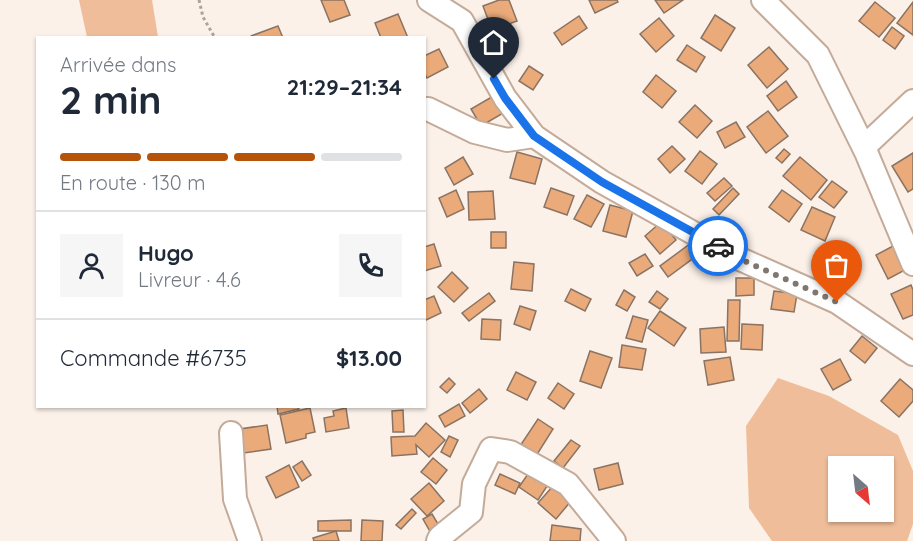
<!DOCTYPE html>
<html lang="fr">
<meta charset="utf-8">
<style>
:root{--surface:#fff;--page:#f6f6f7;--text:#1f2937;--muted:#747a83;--line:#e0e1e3;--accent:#b45309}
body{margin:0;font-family:Quicksand,sans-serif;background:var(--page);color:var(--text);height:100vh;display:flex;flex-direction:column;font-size:22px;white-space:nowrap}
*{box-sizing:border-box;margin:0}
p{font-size:20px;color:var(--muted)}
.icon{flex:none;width:33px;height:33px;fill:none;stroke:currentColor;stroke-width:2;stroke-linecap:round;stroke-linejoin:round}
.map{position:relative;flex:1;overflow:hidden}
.details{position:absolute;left:36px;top:36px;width:390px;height:372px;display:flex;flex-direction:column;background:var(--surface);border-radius:0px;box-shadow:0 2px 4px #0004}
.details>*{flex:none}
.needle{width:39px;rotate:152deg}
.tools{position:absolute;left:828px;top:456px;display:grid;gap:12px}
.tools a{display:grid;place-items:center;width:66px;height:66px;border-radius:0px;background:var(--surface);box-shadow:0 2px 4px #0004;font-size:30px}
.pin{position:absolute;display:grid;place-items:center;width:51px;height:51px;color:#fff;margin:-62px -26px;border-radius:50% 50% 50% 0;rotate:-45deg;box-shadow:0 0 6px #0007}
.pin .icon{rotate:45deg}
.courier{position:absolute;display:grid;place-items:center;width:60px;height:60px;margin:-30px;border:4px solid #1a73e8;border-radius:50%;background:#fff;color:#222;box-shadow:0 2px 8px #0007}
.head em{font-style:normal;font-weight:800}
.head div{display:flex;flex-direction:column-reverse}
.head{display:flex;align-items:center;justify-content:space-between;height:102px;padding:0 24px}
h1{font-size:39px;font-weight:800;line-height:45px}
.bar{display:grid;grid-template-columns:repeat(4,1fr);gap:9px 6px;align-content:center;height:72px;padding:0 24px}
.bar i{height:8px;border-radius:4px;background:var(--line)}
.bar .on{background:var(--accent)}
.bar p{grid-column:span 4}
.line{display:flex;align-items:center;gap:15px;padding:0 24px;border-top:2px solid var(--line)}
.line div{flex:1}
.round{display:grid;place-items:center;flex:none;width:63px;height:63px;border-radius:0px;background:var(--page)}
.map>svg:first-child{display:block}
</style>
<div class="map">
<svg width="913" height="541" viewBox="0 0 913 541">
<rect width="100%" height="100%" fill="#fbf1e9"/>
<!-- green -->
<g fill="#efbd99" fill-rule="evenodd">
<polygon points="79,0 152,0 158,37 87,37"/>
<path d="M778,378L829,396L898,435L913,471V524L907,541H772L749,508L746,426ZM838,466H884V512H838Z"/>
</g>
<!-- building -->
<g fill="#ebaa7a" stroke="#8a7362" stroke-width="1.5">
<polygon points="321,0 344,0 350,15 330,22"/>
<polygon points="499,0 509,0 517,21 492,30 483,6"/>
<polygon points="589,0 617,0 618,2 595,13"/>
<polygon points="655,0 683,0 664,13"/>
<polygon points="875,2 895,18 879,37 859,21"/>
<polygon points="913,2 913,35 897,23"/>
<polygon points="398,14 408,38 381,38 375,23"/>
<polygon points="715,15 735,28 721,51 701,38"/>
<polygon points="579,16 587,28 562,45 554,33"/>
<polygon points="659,18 674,36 656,52 640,34"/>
<polygon points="278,26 283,38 251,38 251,36"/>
<polygon points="892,27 904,36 895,49 883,40"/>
<polygon points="687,45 705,57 696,72 677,60"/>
<polygon points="769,47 788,69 767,88 748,65"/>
<polygon points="439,49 448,67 427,78 424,72 424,56"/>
<polygon points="529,66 543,75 533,90 519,81"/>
<polygon points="656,75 676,91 662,108 643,92"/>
<polygon points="786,81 797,97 778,111 767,96"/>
<polygon points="495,95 505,112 481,126 471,109"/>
<polygon points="695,105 712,121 697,138 679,122"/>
<polygon points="768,111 788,136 766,153 747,127"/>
<polygon points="736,122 745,137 725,148 717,132"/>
<polygon points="672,146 685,159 670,173 658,159"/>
<polygon points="784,149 790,154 782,163 776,158"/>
<polygon points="700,151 717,164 702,184 685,171"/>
<polygon points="517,152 542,159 535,184 510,178"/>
<polygon points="913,153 913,189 908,192 892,166"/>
<polygon points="463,157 473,174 454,185 445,168"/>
<polygon points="800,157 827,180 811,200 783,176"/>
<polygon points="724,178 732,186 715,201 707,193"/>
<polygon points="832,181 847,192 834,208 819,197"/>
<polygon points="551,188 574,196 567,215 544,207"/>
<polygon points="733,188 739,194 719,215 713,209"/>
<polygon points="456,190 464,209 447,217 439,198"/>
<polygon points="782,190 802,204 789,222 769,207"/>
<polygon points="493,191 495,219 469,220 468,192"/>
<polygon points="587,195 604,204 591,227 574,219"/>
<polygon points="610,205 633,211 626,237 603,231"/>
<polygon points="812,207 835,217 825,241 801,230"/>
<polygon points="661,222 676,240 660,254 645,236"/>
<rect x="491" y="232" width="15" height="16"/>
<polygon points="691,243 699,254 668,277 660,266"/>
<polygon points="434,244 441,266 424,271 424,247"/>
<polygon points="893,246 905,270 888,279 876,255"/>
<polygon points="827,252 835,255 829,268 822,264"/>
<polygon points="645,254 653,266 637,276 629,263"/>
<polygon points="514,262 534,264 532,291 511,289"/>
<polygon points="452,272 468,288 454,302 438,287"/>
<polygon points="736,278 754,278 754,295 736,296"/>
<polygon points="911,285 913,290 913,315 903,319 891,294"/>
<polygon points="571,289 591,299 585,311 565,301"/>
<polygon points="624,290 635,297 627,311 616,305"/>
<polygon points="657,291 668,299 660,309 649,302"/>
<polygon points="774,291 797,294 794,312 771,309"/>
<polygon points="489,293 495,301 469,321 462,313"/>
<polygon points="434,296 441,313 424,321 424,300"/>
<polygon points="728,300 740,300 739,341 727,341"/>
<polygon points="520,306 536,311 530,330 514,324"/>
<polygon points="660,311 686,328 674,346 648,328"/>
<polygon points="633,316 648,320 642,342 626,338"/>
<polygon points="482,319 501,320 500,340 481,339"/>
<polygon points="742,324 763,325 762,350 741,349"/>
<polygon points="724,327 726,352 701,353 700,329"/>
<polygon points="862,336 877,348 865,363 850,351"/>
<polygon points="622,345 646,349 642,370 619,367"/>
<polygon points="590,351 612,358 601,388 580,381"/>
<polygon points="730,357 734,380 708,385 704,361"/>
<polygon points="840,359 851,380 833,390 821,369"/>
<polygon points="516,372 536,382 527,400 507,390"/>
<polygon points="449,378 455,384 447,393 440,387"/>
<polygon points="900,379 913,390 913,401 899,417 881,401"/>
<polygon points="558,383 574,394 564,409 548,398"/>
<polygon points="479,389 487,399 470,413 462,403"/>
<polygon points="459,404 465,416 445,427 439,416"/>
<polygon points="277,406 298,406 299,409 278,414"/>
<polygon points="310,408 315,432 306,434 306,438 286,443 280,415"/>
<polygon points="346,408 349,428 326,432 324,418 334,416 333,411"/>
<polygon points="403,410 404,432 393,432 392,411"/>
<polygon points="538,419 553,429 536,456 520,446"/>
<polygon points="426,423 445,440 429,457 416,445 417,454 392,456 391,437 415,436"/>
<polygon points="267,425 271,449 244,453 240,429"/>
<polygon points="449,436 458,440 450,457 441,452"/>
<polygon points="571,440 580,446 563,468 554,461"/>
<polygon points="433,458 447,470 436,484 421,472"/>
<polygon points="302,461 311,475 302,481 293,467"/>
<polygon points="618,463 623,484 599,490 594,469"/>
<polygon points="289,465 299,487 276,498 266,477"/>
<polygon points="530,471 549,483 538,500 519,487"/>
<polygon points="500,474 520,483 515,494 495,485"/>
<polygon points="429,483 444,501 427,516 411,499"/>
<polygon points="553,486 571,501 556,519 538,503"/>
<polygon points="412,509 416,513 401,529 396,525"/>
<polygon points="432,514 441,529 432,535 423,519"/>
<polygon points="351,520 351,531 318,531 318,521"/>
<polygon points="362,520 383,521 382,541 361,541"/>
<polygon points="552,525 581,529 580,541 550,541"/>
<polygon points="336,531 339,541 314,541 313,538"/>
</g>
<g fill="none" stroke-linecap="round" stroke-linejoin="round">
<!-- minor casing -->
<g stroke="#c4ab99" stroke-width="26">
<g id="minor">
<polyline points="429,0 462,21 505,98 534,136 602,182 740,259 837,302 913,354"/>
<polyline points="763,0 818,55 866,152 913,264"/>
<polyline points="424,109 428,109 475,132 507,140 534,136"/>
<polyline points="864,147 913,101"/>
<polyline points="231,433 235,499 250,541"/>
<polyline points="438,541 440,537 471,512 474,484 491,449 510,452 568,484 614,541"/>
</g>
</g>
<!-- path -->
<polyline stroke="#aca29a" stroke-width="3" stroke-dasharray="3 3" stroke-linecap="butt" points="199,0 203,17 215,38"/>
<!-- minor -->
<use href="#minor" stroke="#fff" stroke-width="22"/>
</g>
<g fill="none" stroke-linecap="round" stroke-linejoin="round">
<!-- done -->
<polyline stroke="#81776f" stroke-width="6" stroke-dasharray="0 10.8" points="718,246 740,259 837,302"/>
<!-- route -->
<polyline stroke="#1a73e8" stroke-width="8" points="494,79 505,98 534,136 602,182 718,246"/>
</g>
</svg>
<div class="tools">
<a><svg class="needle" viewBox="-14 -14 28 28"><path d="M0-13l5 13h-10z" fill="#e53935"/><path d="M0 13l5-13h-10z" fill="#747a83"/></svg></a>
</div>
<div class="pin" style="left:837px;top:302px;background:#ea580c"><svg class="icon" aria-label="bag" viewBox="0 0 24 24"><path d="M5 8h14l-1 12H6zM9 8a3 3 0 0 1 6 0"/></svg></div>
<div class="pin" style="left:494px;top:79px;background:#1f2937"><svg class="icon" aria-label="home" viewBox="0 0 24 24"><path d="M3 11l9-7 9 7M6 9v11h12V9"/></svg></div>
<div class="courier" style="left:718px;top:246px"><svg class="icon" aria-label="car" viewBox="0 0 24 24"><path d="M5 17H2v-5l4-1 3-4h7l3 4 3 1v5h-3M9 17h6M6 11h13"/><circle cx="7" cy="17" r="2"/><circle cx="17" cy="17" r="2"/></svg></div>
<section class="details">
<div class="head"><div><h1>2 min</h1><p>Arrivée dans</p></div><em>21:29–21:34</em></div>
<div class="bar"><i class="on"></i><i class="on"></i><i class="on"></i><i></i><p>En route · 130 m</p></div>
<div class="line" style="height:108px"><a class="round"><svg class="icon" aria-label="person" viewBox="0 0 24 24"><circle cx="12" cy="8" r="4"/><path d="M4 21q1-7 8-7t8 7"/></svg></a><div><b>Hugo</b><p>Livreur · 4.6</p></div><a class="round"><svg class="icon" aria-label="phone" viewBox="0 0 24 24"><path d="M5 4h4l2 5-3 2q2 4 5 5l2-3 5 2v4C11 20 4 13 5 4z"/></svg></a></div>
<div class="line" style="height:78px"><div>Commande #6735</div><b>$13.00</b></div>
</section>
</div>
